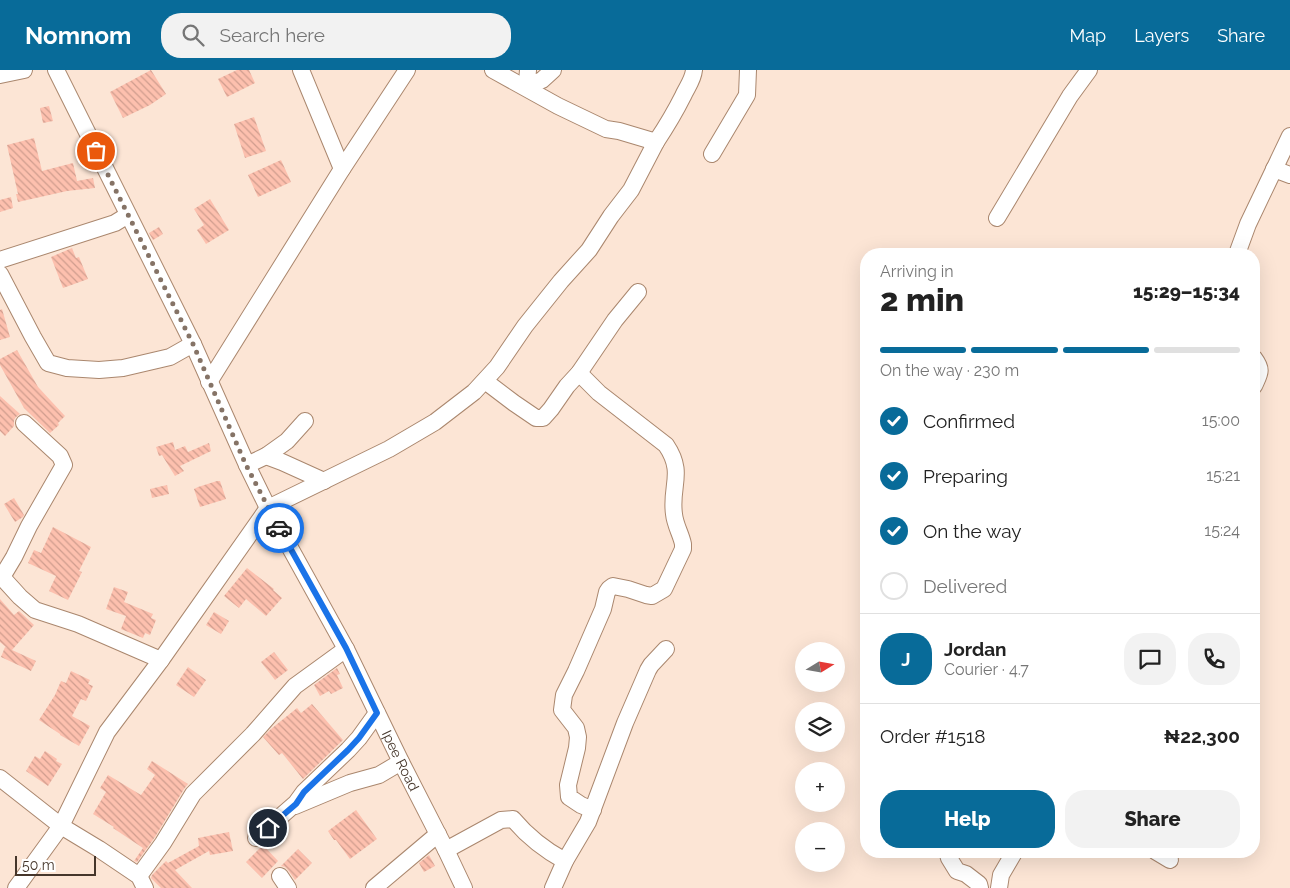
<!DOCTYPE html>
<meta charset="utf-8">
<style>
:root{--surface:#fff;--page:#f2f2f2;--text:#222;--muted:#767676;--line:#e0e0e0;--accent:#086b99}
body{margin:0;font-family:Raleway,sans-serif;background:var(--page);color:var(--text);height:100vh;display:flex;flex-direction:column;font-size:19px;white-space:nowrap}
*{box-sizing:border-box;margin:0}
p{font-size:16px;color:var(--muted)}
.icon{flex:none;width:28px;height:28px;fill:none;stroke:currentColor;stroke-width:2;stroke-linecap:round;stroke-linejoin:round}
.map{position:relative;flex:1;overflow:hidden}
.sheet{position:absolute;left:860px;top:178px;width:400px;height:610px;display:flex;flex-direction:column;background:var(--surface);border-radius:20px;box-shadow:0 5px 20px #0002}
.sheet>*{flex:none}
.needle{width:32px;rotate:79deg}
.buttons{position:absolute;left:795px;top:572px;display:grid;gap:10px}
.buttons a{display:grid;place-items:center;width:50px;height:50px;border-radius:50%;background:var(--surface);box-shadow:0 5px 20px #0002;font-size:25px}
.scale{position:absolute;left:15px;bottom:12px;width:81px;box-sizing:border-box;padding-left:5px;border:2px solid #45362b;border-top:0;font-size:14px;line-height:18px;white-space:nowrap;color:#45362b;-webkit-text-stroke:4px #fff;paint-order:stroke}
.pin{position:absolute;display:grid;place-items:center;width:42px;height:42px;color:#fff;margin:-21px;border:2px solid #fff;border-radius:50%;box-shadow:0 1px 5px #0007}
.courier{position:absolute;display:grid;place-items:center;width:50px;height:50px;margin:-25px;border:4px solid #1a73e8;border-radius:50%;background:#fff;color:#222;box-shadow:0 1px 6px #0007}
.overview em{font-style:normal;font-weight:800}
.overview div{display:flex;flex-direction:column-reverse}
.overview{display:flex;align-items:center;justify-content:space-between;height:85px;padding:0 20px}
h1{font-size:32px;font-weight:800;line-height:38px}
.bar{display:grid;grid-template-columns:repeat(4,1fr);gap:8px 5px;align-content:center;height:60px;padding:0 20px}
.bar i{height:6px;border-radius:4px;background:var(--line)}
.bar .on{background:var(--accent)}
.bar p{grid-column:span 4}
.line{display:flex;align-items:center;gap:12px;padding:0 20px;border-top:1px solid var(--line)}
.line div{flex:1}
.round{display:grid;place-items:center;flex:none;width:52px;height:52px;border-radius:20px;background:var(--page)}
ol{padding:0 20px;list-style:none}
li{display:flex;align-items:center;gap:15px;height:55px}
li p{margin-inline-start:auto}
li .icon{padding:5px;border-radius:50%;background:var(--accent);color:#fff;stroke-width:4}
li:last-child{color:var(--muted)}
li i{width:28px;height:28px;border:2px solid var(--line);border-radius:50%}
.button{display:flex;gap:10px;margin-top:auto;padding:10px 20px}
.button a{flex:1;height:58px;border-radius:20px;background:var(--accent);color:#fff;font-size:20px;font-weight:800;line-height:58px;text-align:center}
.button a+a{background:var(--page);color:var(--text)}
header{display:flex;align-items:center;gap:30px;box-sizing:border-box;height:70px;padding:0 25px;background:var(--accent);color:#fff}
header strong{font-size:24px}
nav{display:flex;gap:28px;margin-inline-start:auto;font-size:18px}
.search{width:350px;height:45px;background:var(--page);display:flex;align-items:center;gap:12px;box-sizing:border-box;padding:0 18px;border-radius:20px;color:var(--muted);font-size:19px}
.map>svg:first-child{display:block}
</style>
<header>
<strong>Nomnom</strong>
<div class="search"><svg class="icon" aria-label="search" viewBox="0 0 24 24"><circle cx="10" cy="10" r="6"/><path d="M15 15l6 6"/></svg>Search here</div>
<nav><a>Map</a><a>Layers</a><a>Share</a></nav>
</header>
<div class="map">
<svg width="1290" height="818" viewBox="0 0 1290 818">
<defs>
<pattern id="building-back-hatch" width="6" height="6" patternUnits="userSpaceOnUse" patternTransform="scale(1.25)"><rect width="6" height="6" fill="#fdc0ae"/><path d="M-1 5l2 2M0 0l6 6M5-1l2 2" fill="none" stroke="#cf9d8e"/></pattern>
</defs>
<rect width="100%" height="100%" fill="#fce5d5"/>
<!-- building -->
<g fill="url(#building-back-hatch)">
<polygon points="151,0 166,24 150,35 123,48 110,22"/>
<polygon points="237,0 249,0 255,13 227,27 218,9"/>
<polygon points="49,36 53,51 43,53 40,38"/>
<polygon points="254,47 266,81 245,88 234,54"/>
<polygon points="34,68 42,101 73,93 77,111 93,108 95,118 67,121 18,132 16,124 18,124 7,75"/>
<polygon points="281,90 291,112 258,127 248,105"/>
<polygon points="11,127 13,138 0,142 0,130"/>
<polygon points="210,129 229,160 206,174 197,160 204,155 194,139"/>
<polygon points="159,157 163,164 153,170 149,163"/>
<polygon points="72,178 76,188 79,187 88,209 63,218 51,187"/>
<polygon points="2,239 10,267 0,270 0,240"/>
<polygon points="17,280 38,317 65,346 58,353 59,355 50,363 24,338 0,295 0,289"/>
<polygon points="0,326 20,344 16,347 14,350 14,356 5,366 0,361"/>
<polygon points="173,372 175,380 185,376 188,382 209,373 211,381 180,396 184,401 175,406 162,385 159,386 156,377"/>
<polygon points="217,411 220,411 226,429 200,437 194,419 198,417"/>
<polygon points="167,415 169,424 152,428 150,419"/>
<polygon points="14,428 24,445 23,447 15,452 4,434"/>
<polygon points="53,457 91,477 79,501 82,502 68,530 49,521 56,506 28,493 34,480 41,483"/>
<polygon points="247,498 274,519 273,520 282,528 266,546 246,529 239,538 224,526"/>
<polygon points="114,517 128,522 124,532 153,544 151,548 156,550 150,565 145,563 143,568 121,559 126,546 106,539"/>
<polygon points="0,529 14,545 19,541 34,555 12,580 36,591 31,601 1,587 5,577 7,578 0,572"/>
<polygon points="214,542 229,551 221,564 206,555"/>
<polygon points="274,582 288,600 275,610 261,592"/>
<polygon points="188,597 206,610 194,627 176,615"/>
<polygon points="337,598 340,604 337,605 343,618 331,624 329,621 320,626 314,615"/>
<polygon points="71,601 90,610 88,614 93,616 86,631 81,629 72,646 90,656 79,676 60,665 60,664 39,650 55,625 61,611 66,613"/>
<polygon points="312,634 343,670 303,709 282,683 279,685 263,667 271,659 297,638 301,643"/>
<polygon points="45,681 57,689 56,691 62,694 48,716 26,701 35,686 40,689"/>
<polygon points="152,691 188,714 184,719 155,767 137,792 134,791 143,778 113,758 114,757 93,744 106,722 100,718 108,705 141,725 155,705 147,699"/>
<polygon points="356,740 377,769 350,789 336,770 334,770 328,761"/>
<polygon points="229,762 233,781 210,785 209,781 175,800 192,818 161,818 151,808 152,805 166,791 168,793 199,776 198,768"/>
<polygon points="263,775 278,791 262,808 246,792"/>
<polygon points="298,779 312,793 295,810 288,800 285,797 281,796"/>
<polygon points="429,785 435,796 424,802 419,793"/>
</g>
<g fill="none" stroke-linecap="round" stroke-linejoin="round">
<!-- minor casing -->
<g stroke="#aa876e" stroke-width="18">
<g id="minor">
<path id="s1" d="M56,0L193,274L247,395L268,438L346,579L401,692L446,780L464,818"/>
<polyline points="301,0 342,99"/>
<path d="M493,0L558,36L606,59L619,61L656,72C666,57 675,42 683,26C687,17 693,10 694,0"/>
<polyline points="528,0 527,12 533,14 542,10 553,0"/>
<polyline points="0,5 24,0"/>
<polyline points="712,84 747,25 748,0"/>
<polyline points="1274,99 1290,105"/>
<polyline points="997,148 1070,26 1089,0"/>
<polyline points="1237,184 1248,154 1290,66"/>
<polyline points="0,190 115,153 128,145"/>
<polyline points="0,204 33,267 48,293 67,298 99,300 123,298 170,287 193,274"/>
<path d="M1254,288C1263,300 1260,303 1254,316"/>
<path d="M579,303L599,323L666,375C685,403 670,416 674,444C675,455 681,464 683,474V479L664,519L652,526L646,525L628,519L613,516L609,519L607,522L603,539L576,601L564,625L562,640L576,658L578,667L577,678L568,715L569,727L581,735L593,740"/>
<polyline points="485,311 514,333 536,348 543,348 551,339 567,316 579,303 615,250 638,222"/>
<polyline points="209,312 342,99 407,0"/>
<polyline points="266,386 282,392 324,411"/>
<polyline points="247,395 266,386 287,371 305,351"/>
<polyline points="0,505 20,527 35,540 78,554 161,590"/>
<polyline points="2,507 14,487 29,456 64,395 60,386 24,353"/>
<polyline points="0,708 61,756 99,779 139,806 145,818"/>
<polyline points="295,736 350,713 379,705 401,692"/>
<polyline points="256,768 296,733 304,722 348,680 359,668 377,643"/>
<path d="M446,780L501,750L513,749C528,767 545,780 565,791"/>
<polyline points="947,781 949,788 957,801 966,804 979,814 980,818"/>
<polyline points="1155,781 1170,790"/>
<polyline points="139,806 163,773 193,724 253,664 295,616 346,579"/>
<polyline points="280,806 288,818"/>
<polyline points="16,818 61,756 107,662 161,590 268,438 389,379 435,352 474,322 497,297 525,256 561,211 589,180 611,146 631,120 656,72"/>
<polyline points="374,818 438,764"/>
<polyline points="553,818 565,791 588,752 625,653 648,600 651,595 666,579"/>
<polyline points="999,818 1001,805 1015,781"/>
</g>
</g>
<!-- minor -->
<use href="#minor" stroke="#fff" stroke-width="16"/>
</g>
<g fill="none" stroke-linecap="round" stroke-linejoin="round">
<!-- done -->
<polyline stroke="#857366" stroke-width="5" stroke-dasharray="0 9" points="96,81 193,274 246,395 279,458"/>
<!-- route -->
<polyline stroke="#1a73e8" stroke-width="6" points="268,758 296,734 304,722 348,680 359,668 377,643 346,578 279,458"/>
</g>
<g text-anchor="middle" stroke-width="4" stroke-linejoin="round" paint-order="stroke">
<!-- street labels -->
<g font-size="14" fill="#45362b" stroke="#fff">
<text dy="5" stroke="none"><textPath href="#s1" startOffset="772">Ipee Road</textPath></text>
</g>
</g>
</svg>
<div class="buttons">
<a><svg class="needle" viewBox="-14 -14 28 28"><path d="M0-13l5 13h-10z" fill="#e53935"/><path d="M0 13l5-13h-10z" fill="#767676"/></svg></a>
<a><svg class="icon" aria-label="layers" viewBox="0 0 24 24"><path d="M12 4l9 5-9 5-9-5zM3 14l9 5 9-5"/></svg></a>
<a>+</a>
<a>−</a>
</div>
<div class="scale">50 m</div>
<div class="pin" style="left:96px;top:81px;background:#ea580c"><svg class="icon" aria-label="bag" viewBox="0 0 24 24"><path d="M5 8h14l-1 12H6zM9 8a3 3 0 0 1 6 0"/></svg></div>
<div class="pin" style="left:268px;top:758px;background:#1f2937"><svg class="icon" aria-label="home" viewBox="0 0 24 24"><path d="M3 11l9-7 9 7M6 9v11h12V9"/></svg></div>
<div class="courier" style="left:279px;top:458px"><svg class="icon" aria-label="car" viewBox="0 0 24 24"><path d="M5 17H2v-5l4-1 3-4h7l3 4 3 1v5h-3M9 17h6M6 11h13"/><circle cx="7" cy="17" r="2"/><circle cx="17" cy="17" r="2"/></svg></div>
<section class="sheet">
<div class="overview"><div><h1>2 min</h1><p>Arriving in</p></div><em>15:29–15:34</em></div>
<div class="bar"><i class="on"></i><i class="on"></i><i class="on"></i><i></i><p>On the way · 230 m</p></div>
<ol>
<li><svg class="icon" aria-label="check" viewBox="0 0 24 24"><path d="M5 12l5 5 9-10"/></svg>Confirmed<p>15:00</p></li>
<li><svg class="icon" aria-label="check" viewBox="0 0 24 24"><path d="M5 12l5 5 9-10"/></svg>Preparing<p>15:21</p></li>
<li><svg class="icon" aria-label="check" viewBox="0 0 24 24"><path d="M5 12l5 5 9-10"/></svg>On the way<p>15:24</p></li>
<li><i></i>Delivered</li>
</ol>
<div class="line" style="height:90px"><b class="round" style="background:var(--accent);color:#fff">J</b><div><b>Jordan</b><p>Courier · 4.7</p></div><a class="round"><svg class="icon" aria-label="chat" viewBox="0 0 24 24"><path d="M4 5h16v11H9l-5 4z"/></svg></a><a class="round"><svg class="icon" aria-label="phone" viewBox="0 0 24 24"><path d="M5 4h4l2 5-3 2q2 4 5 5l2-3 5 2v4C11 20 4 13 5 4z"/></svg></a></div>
<div class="line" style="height:65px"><div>Order #1518</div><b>₦22,300</b></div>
<div class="button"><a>Help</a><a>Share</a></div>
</section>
</div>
